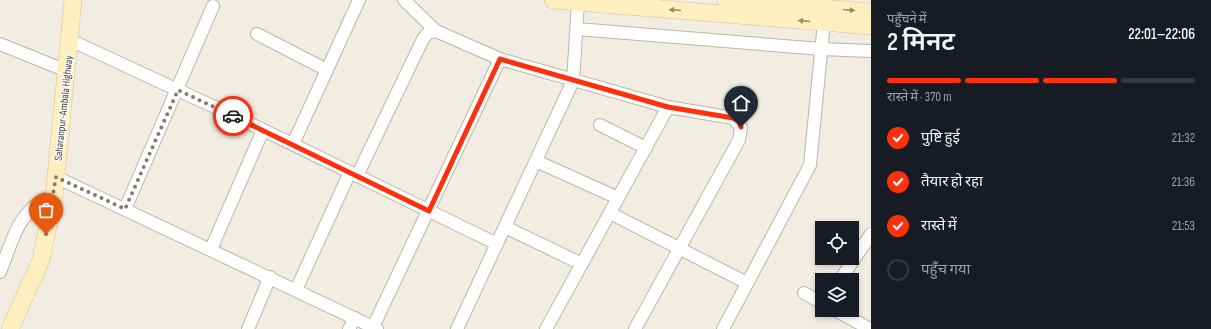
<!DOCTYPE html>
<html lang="hi">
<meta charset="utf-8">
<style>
:root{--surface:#171b24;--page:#242831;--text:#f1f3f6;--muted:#9ea1a6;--line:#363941;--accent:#ff300d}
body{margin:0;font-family:"Sofia Sans Condensed","Noto Sans Devanagari",sans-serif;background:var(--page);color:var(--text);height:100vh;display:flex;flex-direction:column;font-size:15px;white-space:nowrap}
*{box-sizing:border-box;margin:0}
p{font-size:13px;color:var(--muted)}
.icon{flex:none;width:22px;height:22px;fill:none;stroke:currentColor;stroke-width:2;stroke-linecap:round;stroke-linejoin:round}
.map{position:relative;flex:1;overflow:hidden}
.details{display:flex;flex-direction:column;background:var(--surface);width:340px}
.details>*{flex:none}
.controls{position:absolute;left:815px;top:221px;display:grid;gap:8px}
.controls a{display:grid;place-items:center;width:44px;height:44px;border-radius:0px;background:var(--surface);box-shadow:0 2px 6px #0003;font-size:20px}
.pin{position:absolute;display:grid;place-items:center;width:34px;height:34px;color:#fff;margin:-41px -17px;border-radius:50% 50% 50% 0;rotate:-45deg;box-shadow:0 0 4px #0007}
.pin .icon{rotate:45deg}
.courier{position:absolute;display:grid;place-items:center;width:40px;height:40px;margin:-20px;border:3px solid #ff300d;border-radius:50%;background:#fff;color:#222;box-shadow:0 1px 5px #0007}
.head em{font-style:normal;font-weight:600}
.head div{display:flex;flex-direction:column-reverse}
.head{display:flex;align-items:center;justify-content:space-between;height:68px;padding:0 16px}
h1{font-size:26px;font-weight:600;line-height:30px}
.bar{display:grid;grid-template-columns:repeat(4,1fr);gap:6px 4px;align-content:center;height:48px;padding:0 16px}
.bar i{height:5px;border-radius:3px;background:var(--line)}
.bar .on{background:var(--accent)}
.bar p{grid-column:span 4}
ol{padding:0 16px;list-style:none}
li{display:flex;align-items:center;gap:12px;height:44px}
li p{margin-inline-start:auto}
li .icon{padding:4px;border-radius:50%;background:var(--accent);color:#fff;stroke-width:4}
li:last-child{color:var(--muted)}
li i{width:22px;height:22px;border:2px solid var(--line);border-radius:50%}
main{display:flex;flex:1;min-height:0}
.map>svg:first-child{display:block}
</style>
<main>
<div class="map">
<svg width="871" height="329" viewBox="0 0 871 329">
<rect width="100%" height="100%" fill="#f2ede2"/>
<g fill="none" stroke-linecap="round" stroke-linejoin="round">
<!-- street casing -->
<g stroke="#beb5a5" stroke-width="14">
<g id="street">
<polyline points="404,0 436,31"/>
<polyline points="577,29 821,49 871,51"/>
<polyline points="257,34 327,70"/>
<polyline points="70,40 249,123 497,244"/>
<polyline points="0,44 67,71"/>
<polyline points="600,125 646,148"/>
<polyline points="293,144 359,0"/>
<polyline points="536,161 618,198"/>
<polyline points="357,176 423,39 428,33 436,31 500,59 668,107 733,118 741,127 739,140 635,329"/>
<polyline points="56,177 377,329"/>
<polyline points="125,209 213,6"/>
<polyline points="610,213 747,283"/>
<polyline points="505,227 582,264"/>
<polyline points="211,249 263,130"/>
<path d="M0,272C13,240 18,208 54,196"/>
<polyline points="840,280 871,234"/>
<polyline points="296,290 350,172"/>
<polyline points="804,293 822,303"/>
<polyline points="835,310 870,329"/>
<polyline points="373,327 500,59"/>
<polyline points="248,329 270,277"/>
<polyline points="349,329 355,318"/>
<polyline points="457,329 573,81 578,2"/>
<polyline points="546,329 668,107"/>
<polyline points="723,329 810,165 824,22"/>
</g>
</g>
<!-- secondary casing -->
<g stroke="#d4c290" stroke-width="18">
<g id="secondary">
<polyline points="553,0 871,26"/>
<polyline points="726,0 871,12"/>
<polyline points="10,329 41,260 54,196 73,0"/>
</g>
</g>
<!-- street -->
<use href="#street" stroke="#fff" stroke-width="12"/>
<!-- secondary -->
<use href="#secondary" stroke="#ffefc0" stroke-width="17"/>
</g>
<!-- one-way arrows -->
<defs><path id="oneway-solid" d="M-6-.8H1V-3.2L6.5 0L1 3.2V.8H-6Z"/></defs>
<g fill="#988d72">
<use href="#oneway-solid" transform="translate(675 10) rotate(-175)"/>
<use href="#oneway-solid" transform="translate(849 10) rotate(5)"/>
<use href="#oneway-solid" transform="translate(804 21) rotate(-175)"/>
</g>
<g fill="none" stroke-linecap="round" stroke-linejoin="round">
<!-- done -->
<polyline stroke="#817b70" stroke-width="4" stroke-dasharray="0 7.2" points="46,234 56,177 125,209 178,90 233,116"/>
<!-- route -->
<polyline stroke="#ff300d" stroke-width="5" points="233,116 429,211 500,59 668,107 733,118 739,122 741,127"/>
</g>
<g text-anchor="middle" stroke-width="3" stroke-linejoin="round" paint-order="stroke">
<!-- street labels -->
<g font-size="11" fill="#443d33" stroke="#fff">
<text transform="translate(63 108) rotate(-84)" y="4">Saharanpur-Ambala Highway</text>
</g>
</g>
</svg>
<div class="controls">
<a><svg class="icon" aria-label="locate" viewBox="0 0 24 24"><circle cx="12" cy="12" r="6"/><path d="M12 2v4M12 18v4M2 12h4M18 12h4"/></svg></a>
<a><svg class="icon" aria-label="layers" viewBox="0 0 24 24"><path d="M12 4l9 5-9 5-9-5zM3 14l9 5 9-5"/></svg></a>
</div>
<div class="pin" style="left:46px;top:234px;background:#ea580c"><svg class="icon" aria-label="bag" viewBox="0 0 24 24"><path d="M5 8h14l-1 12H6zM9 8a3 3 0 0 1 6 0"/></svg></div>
<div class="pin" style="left:741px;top:127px;background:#1f2937"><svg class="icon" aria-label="home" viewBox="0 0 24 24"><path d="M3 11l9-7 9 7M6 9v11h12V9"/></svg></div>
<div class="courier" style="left:233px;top:116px"><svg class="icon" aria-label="car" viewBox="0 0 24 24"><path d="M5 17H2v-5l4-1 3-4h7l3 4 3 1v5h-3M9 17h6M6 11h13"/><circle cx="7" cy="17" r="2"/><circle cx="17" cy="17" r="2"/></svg></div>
</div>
<section class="details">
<div class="head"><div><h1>2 मिनट</h1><p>पहुँचने में</p></div><em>22:01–22:06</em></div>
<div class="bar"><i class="on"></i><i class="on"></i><i class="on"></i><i></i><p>रास्ते में · 370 m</p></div>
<ol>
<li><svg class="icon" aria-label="check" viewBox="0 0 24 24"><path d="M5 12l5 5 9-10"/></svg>पुष्टि हुई<p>21:32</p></li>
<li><svg class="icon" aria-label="check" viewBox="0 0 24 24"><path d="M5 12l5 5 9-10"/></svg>तैयार हो रहा<p>21:36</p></li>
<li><svg class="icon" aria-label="check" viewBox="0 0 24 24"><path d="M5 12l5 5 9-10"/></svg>रास्ते में<p>21:53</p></li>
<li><i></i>पहुँच गया</li>
</ol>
</section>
</main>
